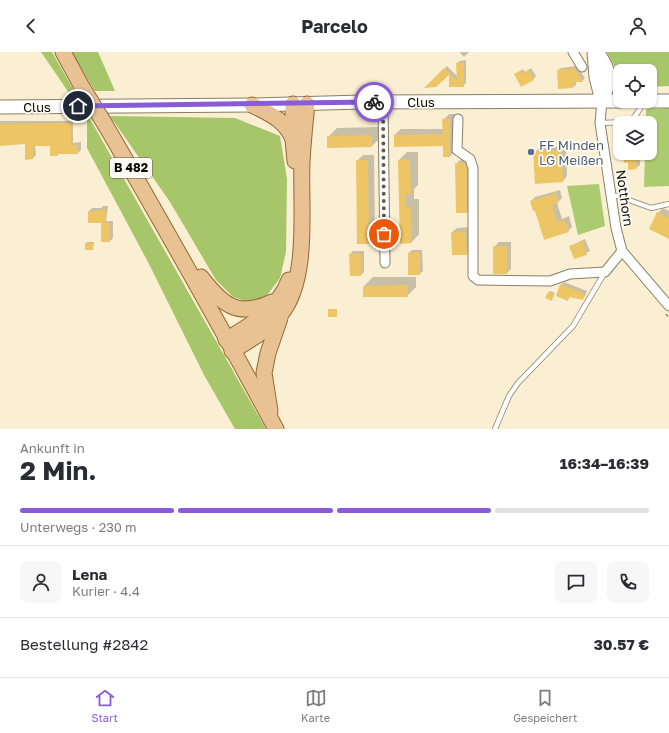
<!DOCTYPE html>
<html lang="de">
<meta charset="utf-8">
<style>
:root{--surface:#fff;--page:#f7f7f7;--text:#2b2b33;--muted:#7c7c81;--line:#e1e1e2;--accent:#895cd6}
body{margin:0;font-family:"Golos Text",sans-serif;background:var(--page);color:var(--text);height:100vh;display:flex;flex-direction:column;font-size:15px;white-space:nowrap}
*{box-sizing:border-box;margin:0}
p{font-size:13px;color:var(--muted)}
.icon{flex:none;width:22px;height:22px;fill:none;stroke:currentColor;stroke-width:2;stroke-linecap:round;stroke-linejoin:round}
.map{position:relative;height:377px;overflow:hidden}
.details{display:flex;flex-direction:column;background:var(--surface);flex:1}
.details>*{flex:none}
.buttons{position:absolute;left:613px;top:12px;display:grid;gap:8px}
.buttons a{display:grid;place-items:center;width:44px;height:44px;border-radius:8px;background:var(--surface);box-shadow:0 1px 3px #0004;font-size:20px}
.pin{position:absolute;display:grid;place-items:center;width:34px;height:34px;color:#fff;margin:-17px;border:2px solid #fff;border-radius:50%;box-shadow:0 1px 4px #0007}
.courier{position:absolute;display:grid;place-items:center;width:40px;height:40px;margin:-20px;border:3px solid #895cd6;border-radius:50%;background:#fff;color:#222;box-shadow:0 1px 5px #0007}
.head em{font-style:normal;font-weight:700}
.head div{display:flex;flex-direction:column-reverse}
.head{display:flex;align-items:center;justify-content:space-between;height:68px;padding:0 20px}
h1{font-size:26px;font-weight:700;line-height:30px}
.bar{display:grid;grid-template-columns:repeat(4,1fr);gap:6px 4px;align-content:center;height:48px;padding:0 20px}
.bar i{height:5px;border-radius:3px;background:var(--line)}
.bar .current{background:var(--accent)}
.bar p{grid-column:span 4}
.line{display:flex;align-items:center;gap:10px;padding:0 20px;border-top:1px solid var(--line)}
.line div{flex:1}
.round{display:grid;place-items:center;flex:none;width:42px;height:42px;border-radius:8px;background:var(--page)}
header{display:flex;justify-content:space-between;align-items:center;height:52px;padding:0 20px;background:var(--surface);font-size:18px;font-weight:700}
.tab-bar{display:flex;justify-content:space-around;align-items:center;height:56px;border-top:1px solid var(--line);background:var(--surface);font-size:11px;color:var(--muted)}
.tab-bar a{display:grid;justify-items:center;gap:2px}
.tab-bar .current{color:var(--accent)}
.map>svg:first-child{display:block}
</style>
<header><svg class="icon" aria-label="back" viewBox="0 0 24 24"><path d="M15 5l-7 7 7 7"/></svg>Parcelo<svg class="icon" aria-label="person" viewBox="0 0 24 24"><circle cx="12" cy="8" r="4"/><path d="M4 21q1-7 8-7t8 7"/></svg></header>
<div class="map">
<svg width="669" height="377" viewBox="0 0 669 377">
<rect width="100%" height="100%" fill="#fbefd3"/>
<!-- green -->
<g fill="#acca6f">
<polygon points="669,56 669,134 644,135 645,101 650,101 650,71 646,71 646,57"/>
<polygon points="599,132 605,174 578,183 567,134"/>
</g>
<!-- forest -->
<g fill="#a7c569">
<polygon points="41,0 52,0 266,377 235,377 204,323 149,212 87,96 87,64 78,54"/>
<polygon points="71,0 98,0 115,39 95,39"/>
<polygon points="607,0 669,0 669,34 650,35 650,19 620,19 620,25"/>
<polygon points="110,64 235,66 280,84 287,127 286,200 280,226 268,242 262,246 248,250 233,245 216,228 170,150"/>
</g>
<!-- shadow -->
<g fill="#0003">
<polygon points="461,0 469,0 464,5 460,1"/>
<polygon points="466,8 466,31 463,34 450,34 450,21 436,34 426,35 447,14 458,25 457,11 460,9"/>
<polygon points="577,14 585,26 582,29 576,29 576,33 573,35 558,18 561,16"/>
<polygon points="531,16 536,24 533,27 515,22 523,17 525,20"/>
<polygon points="449,62 455,62 456,98 450,104 444,93 394,83 401,77 444,77 443,68"/>
<polygon points="0,69 73,69 73,91 81,90 81,98 78,101 59,101 57,103 51,93 35,93 36,103 33,106 26,91 0,93"/>
<polygon points="380,75 380,86 372,94 328,85 337,76"/>
<polygon points="618,82 620,82 620,101 640,101 640,113 636,116 624,104 620,104 614,86"/>
<polygon points="566,94 567,124 563,129 534,101 539,96"/>
<polygon points="407,100 418,100 418,133 414,137 414,147 419,147 419,182 412,190 401,190 399,108"/>
<polygon points="363,103 374,103 375,185 369,191 357,109"/>
<polygon points="465,103 474,103 475,108 475,152 467,160 456,112"/>
<polygon points="560,138 562,146 557,151 562,167 569,164 572,175 568,179 536,157 531,149 535,145"/>
<polygon points="103,154 108,154 106,169 113,169 113,186 110,189 102,172 89,159 92,156 101,156"/>
<polygon points="663,156 669,159 669,186 658,161"/>
<polygon points="471,175 471,197 466,202 452,180 457,176"/>
<polygon points="585,187 590,199 574,206 570,194"/>
<polygon points="87,190 94,190 93,197 86,191"/>
<polygon points="499,190 511,190 511,217 507,221 494,195"/>
<polygon points="412,198 422,198 423,219 420,222 409,201"/>
<polygon points="353,199 364,199 364,220 361,223 351,223 350,202"/>
<polygon points="373,225 416,225 416,235 407,244 364,244 364,234"/>
<polygon points="564,230 587,239 585,244 582,247 571,244 567,248 561,233"/>
<polygon points="550,239 555,241 553,246 546,245"/>
</g>
<!-- building -->
<g fill="#eec565">
<polygon points="456,11 464,11 464,35 449,35 449,23 436,35 424,36 444,16 457,29"/>
<polygon points="575,16 583,30 573,30 573,36 558,37 557,18"/>
<polygon points="529,18 534,28 521,35 514,22 520,19 522,21"/>
<polygon points="442,67 450,67 450,105 443,105 443,94 394,95 394,83 443,82"/>
<polygon points="71,71 71,93 78,93 78,102 58,102 58,104 50,104 50,94 33,94 33,107 25,108 25,92 0,94 0,72"/>
<polygon points="372,83 372,95 327,96 327,84"/>
<polygon points="613,85 620,85 620,104 615,104"/>
<polygon points="562,98 563,130 535,132 533,100"/>
<polygon points="623,101 637,101 636,117 628,118 628,110 624,111"/>
<polygon points="410,107 411,142 406,142 406,155 411,155 412,191 400,192 398,108"/>
<polygon points="356,108 368,108 369,192 357,192"/>
<polygon points="455,111 465,111 467,117 467,161 456,161"/>
<polygon points="556,141 558,151 552,154 557,170 565,168 569,180 544,188 535,159 533,159 530,149"/>
<polygon points="99,157 105,157 105,171 88,171 88,159 99,159"/>
<polygon points="657,160 669,166 669,187 649,177"/>
<rect x="101" y="171" width="9" height="19"/>
<polygon points="451,180 466,180 467,203 452,203"/>
<polygon points="583,189 587,203 574,207 569,194"/>
<rect x="85" y="191" width="8" height="7"/>
<rect x="493" y="194" width="14" height="28"/>
<polygon points="420,200 420,223 408,223 408,201"/>
<polygon points="361,201 361,224 350,224 349,202"/>
<polygon points="560,232 585,242 583,248 569,245 568,249 556,244"/>
<polygon points="408,233 408,245 363,245 363,234"/>
<polygon points="548,240 554,242 552,249 545,246"/>
<rect x="328" y="257" width="9" height="8"/>
</g>
<g fill="none" stroke-linecap="round" stroke-linejoin="round">
<!-- lane casing -->
<g stroke="#897e65" stroke-width="6">
<g id="lane">
<path d="M600,71C628,69 631,76 644,49"/>
<polyline points="611,144 618,144 651,156 669,152"/>
<polyline points="495,377 509,344 518,331 573,274 605,220"/>
</g>
</g>
<!-- street casing -->
<g stroke="#897e65" stroke-width="11">
<g id="street">
<polyline points="573,0 582,15"/>
<polyline points="602,49 600,71 616,176 622,199 669,254"/>
<polyline points="383,50 385,211"/>
<polyline points="458,67 457,98 470,107 473,116 473,224 478,228 550,229 570,222 605,220 622,199"/>
</g>
</g>
<!-- secondary casing -->
<g stroke="#897e65" stroke-width="15">
<g id="secondary">
<polyline points="594,0 596,25 602,49"/>
<path d="M597,0C611,18 611,29 602,49"/>
<polyline points="650,49 669,49"/>
<polyline points="0,55 252,53 362,50 620,49"/>
</g>
</g>
<!-- primary casing -->
<g stroke="#936833" stroke-width="17">
<g id="primary">
<polyline points="63,0 82,35"/>
<polyline points="293,52 293,87 295,109"/>
<path d="M252,53C270,62 285,68 293,87"/>
<path d="M106,74C164,174 221,275 276,377"/>
<path d="M201,225C222,252 237,267 272,250"/>
<path d="M226,288C251,273 279,256 289,228"/>
<path d="M232,299C250,288 268,278 281,262C310,226 300,154 302,110C303,91 305,71 307,52"/>
<polyline points="270,359 264,321 268,301 280,266"/>
</g>
</g>
<!-- path -->
<polyline stroke="#8d8472" stroke-width="1.5" stroke-dasharray="3 3" stroke-linecap="butt" points="666,262 669,266"/>
<!-- lane -->
<use href="#lane" stroke="#fff" stroke-width="4.5"/>
<!-- street -->
<use href="#street" stroke="#fff" stroke-width="9"/>
<!-- secondary -->
<use href="#secondary" stroke="#fff" stroke-width="13"/>
<!-- primary -->
<use href="#primary" stroke="#e9c294" stroke-width="15"/>
<!-- primary-bridge casing -->
<g stroke="#936833" stroke-width="17" stroke-linecap="butt">
<polyline id="primary-bridge" points="82,35 106,74"/>
</g>
<!-- primary-bridge -->
<use href="#primary-bridge" stroke="#e9c294" stroke-width="15"/>
</g>
<g fill="none" stroke-linecap="round" stroke-linejoin="round">
<!-- done -->
<polyline stroke="#625b4c" stroke-width="4" stroke-dasharray="0 7.2" points="374,50 383,50 384,182"/>
<!-- route -->
<polyline stroke="#895cd6" stroke-width="5" points="78,54 374,50"/>
</g>
<!-- markers -->
<circle fill="#5c6f8a" stroke="#fffdf7" stroke-width="1.5" cx="531" cy="100" r="4"/>
<g text-anchor="middle" stroke-width="3.5" stroke-linejoin="round" paint-order="stroke">
<!-- shield labels -->
<rect fill="#fffdf7" stroke="#58544d" stroke-width="1" x="110" y="106" width="42" height="20" rx="3"/>
<g font-size="12" font-weight="bold" fill="#100c04">
<text x="131" y="120">B 482</text>
</g>
<!-- street labels -->
<g font-size="13" fill="#100c04" stroke="#fffdf7">
<text transform="translate(421 50) rotate(-1)" y="5">Clus</text>
<text transform="translate(37 55) rotate(-1)" y="5">Clus</text>
<text transform="translate(625 146) rotate(82)" y="5">Notthorn</text>
</g>
<!-- service labels -->
<g font-size="13" fill="#4e5e75" stroke="#fffdf7" text-anchor="start">
<text x="539" y="98">FF Minden<tspan x="539" dy="15">LG Meißen</tspan></text>
</g>
</g>
</svg>
<div class="buttons">
<a><svg class="icon" aria-label="locate" viewBox="0 0 24 24"><circle cx="12" cy="12" r="6"/><path d="M12 2v4M12 18v4M2 12h4M18 12h4"/></svg></a>
<a><svg class="icon" aria-label="layers" viewBox="0 0 24 24"><path d="M12 4l9 5-9 5-9-5zM3 14l9 5 9-5"/></svg></a>
</div>
<div class="pin" style="left:384px;top:182px;background:#ea580c"><svg class="icon" aria-label="bag" viewBox="0 0 24 24"><path d="M5 8h14l-1 12H6zM9 8a3 3 0 0 1 6 0"/></svg></div>
<div class="pin" style="left:78px;top:54px;background:#1f2937"><svg class="icon" aria-label="home" viewBox="0 0 24 24"><path d="M3 11l9-7 9 7M6 9v11h12V9"/></svg></div>
<div class="courier" style="left:374px;top:50px"><svg class="icon" aria-label="bike" viewBox="0 0 24 24"><circle cx="6" cy="16" r="4"/><circle cx="18" cy="16" r="4"/><path d="M6 16l4-8h5l3 8M10 8l3 8H6M13 5h3"/></svg></div>
</div>
<section class="details">
<div class="head"><div><h1>2 Min.</h1><p>Ankunft in</p></div><em>16:34–16:39</em></div>
<div class="bar"><i class="current"></i><i class="current"></i><i class="current"></i><i></i><p>Unterwegs · 230 m</p></div>
<div class="line" style="height:72px"><a class="round"><svg class="icon" aria-label="person" viewBox="0 0 24 24"><circle cx="12" cy="8" r="4"/><path d="M4 21q1-7 8-7t8 7"/></svg></a><div><b>Lena</b><p>Kurier · 4.4</p></div><a class="round"><svg class="icon" aria-label="chat" viewBox="0 0 24 24"><path d="M4 5h16v11H9l-5 4z"/></svg></a><a class="round"><svg class="icon" aria-label="phone" viewBox="0 0 24 24"><path d="M5 4h4l2 5-3 2q2 4 5 5l2-3 5 2v4C11 20 4 13 5 4z"/></svg></a></div>
<div class="line" style="height:52px"><div>Bestellung #2842</div><b>30.57 €</b></div>
</section>
<nav class="tab-bar">
<a class="current"><svg class="icon" aria-label="home" viewBox="0 0 24 24"><path d="M3 11l9-7 9 7M6 9v11h12V9"/></svg>Start</a>
<a><svg class="icon" aria-label="map" viewBox="0 0 24 24"><path d="M3 6l6-2 6 2 6-2v14l-6 2-6-2-6 2zM9 4v14M15 6v14"/></svg>Karte</a>
<a><svg class="icon" aria-label="saved" viewBox="0 0 24 24"><path d="M7 4h10v16l-5-4-5 4z"/></svg>Gespeichert</a>
</nav>
